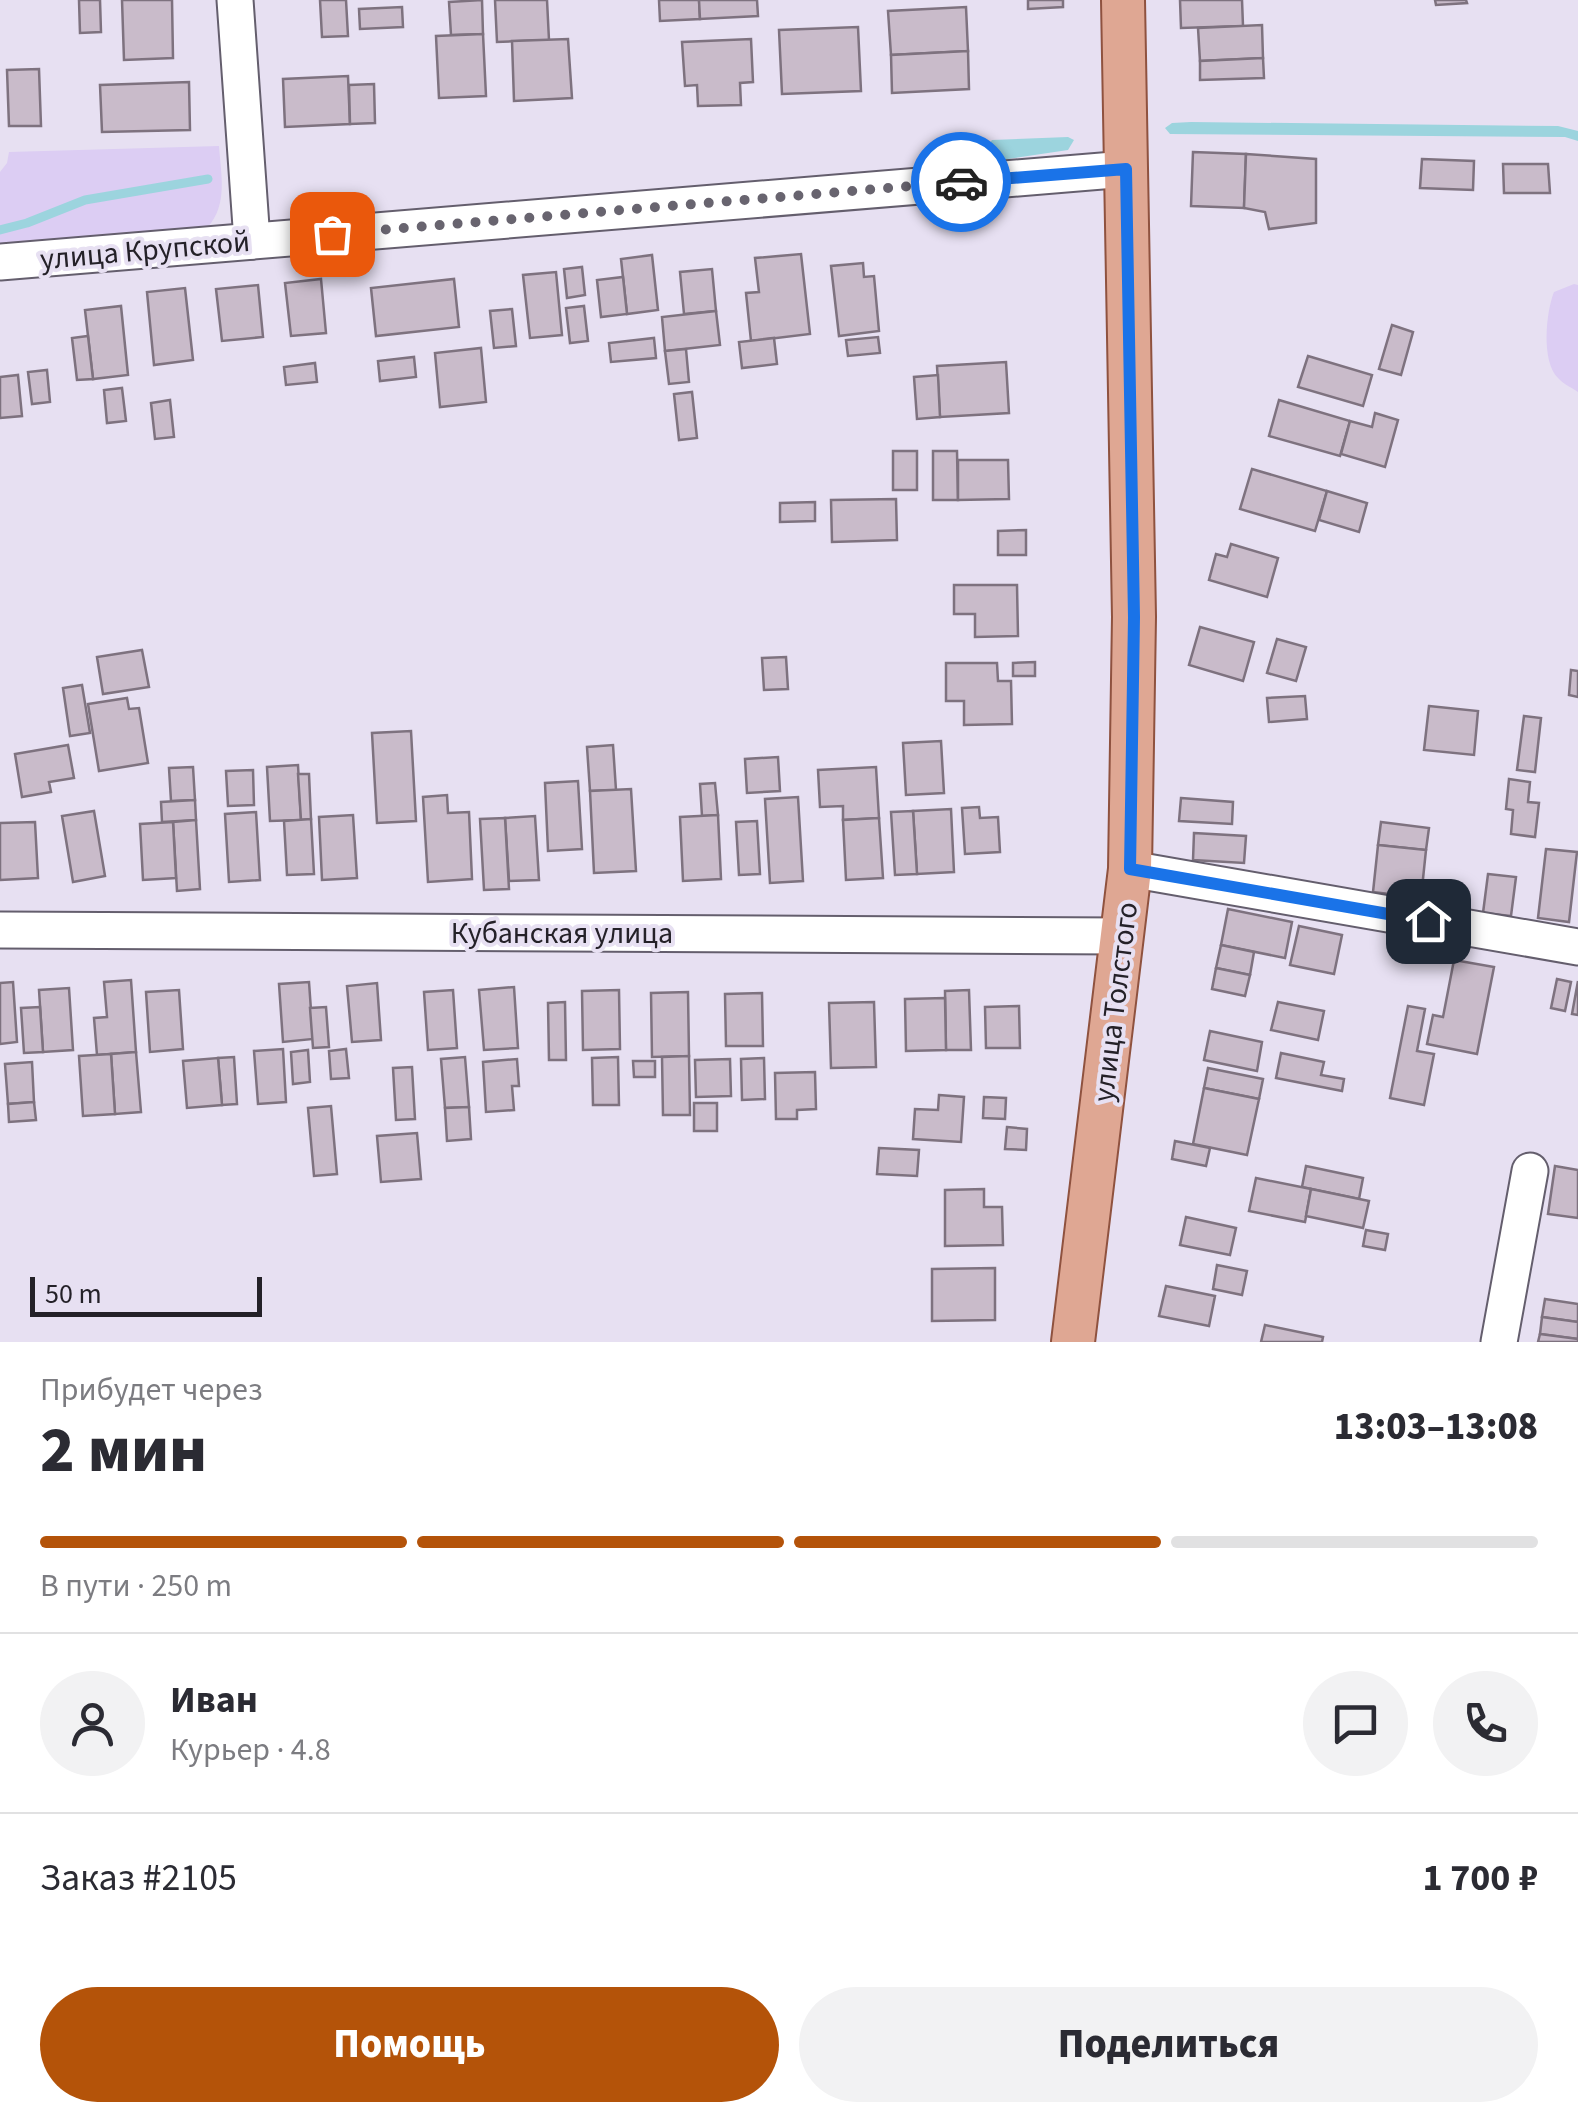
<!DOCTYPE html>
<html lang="ru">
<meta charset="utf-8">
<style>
:root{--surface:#fff;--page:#f2f2f3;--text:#2b2b33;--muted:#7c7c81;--line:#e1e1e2;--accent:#b45309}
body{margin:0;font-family:"Source Sans 3",sans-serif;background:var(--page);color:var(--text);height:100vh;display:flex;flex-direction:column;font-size:38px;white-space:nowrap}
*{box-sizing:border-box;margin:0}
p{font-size:32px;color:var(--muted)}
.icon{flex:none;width:55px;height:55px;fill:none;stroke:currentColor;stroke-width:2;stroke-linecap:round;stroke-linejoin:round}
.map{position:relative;height:1342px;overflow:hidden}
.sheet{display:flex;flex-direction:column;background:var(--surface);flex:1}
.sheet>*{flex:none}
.scale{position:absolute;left:30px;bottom:25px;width:232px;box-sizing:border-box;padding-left:10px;border:5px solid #242128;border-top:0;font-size:28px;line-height:35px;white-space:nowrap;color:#242128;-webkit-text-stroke:8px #e7e0f2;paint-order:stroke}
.pin{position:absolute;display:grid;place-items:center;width:85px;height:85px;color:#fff;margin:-42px;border-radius:20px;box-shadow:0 5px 15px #0006}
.courier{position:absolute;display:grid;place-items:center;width:100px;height:100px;margin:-50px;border:8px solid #1a73e8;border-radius:50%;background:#fff;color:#222;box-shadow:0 2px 12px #0007}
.overview em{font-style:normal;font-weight:800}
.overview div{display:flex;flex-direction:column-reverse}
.overview{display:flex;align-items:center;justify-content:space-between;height:170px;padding:0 40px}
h1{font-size:65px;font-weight:800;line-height:75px}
.bar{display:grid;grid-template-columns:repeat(4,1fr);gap:15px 10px;align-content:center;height:120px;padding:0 40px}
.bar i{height:12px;border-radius:8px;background:var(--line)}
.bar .current{background:var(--accent)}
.bar p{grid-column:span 4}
.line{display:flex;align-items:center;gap:25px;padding:0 40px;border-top:2px solid var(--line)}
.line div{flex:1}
.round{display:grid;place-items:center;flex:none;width:105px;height:105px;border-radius:52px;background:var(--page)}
.cta{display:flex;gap:20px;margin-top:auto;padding:20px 40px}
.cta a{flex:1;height:115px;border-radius:60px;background:var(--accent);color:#fff;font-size:40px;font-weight:800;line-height:115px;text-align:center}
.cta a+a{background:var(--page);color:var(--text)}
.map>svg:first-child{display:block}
</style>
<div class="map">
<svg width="1578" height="1342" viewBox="0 0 1578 1342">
<rect width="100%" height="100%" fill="#e7e0f2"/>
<!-- green -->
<g fill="#dccdf3">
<path d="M219,146C221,175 228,204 208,227L0,247V172L7,163L9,152Z"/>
<path d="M1574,284L1578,285V392C1571,387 1563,384 1558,378C1541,361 1546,312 1554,292Z"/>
</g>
<!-- water -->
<g fill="#9cd4de">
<polygon points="1191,122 1558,126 1578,131 1578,141 1565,137 1170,134 1165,128 1172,123"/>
<polygon points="1068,137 1074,140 1068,150 995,161 988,159 987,146 992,140"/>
</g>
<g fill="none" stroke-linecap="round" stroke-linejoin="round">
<!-- stream -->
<polyline stroke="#9cd4de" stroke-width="9" points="0,230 27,223 85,200 208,179"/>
</g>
<!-- building -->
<g fill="#c9bbca" stroke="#7e727f" stroke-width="2.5">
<polygon points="79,0 100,0 101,32 80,33"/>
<polygon points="122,0 172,0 173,58 124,60"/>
<polygon points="320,0 346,0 348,36 322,37"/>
<polygon points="482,0 483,34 451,35 449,2"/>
<polygon points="495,0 547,0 549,40 497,42"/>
<polygon points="659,0 699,0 700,19 660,21"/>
<polygon points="699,0 757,0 758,16 700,19"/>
<polygon points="1028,0 1063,0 1063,7 1028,9"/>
<polygon points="1180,0 1242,0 1243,26 1181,28"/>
<polygon points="1435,0 1466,0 1467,3 1436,5"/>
<polygon points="402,7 403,27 360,29 359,9"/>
<polygon points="966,7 968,51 891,55 888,11"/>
<polygon points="1262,25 1263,58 1200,61 1198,28"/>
<polygon points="858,27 861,91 782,94 779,30"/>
<polygon points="483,34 486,96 439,98 436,36"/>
<polygon points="568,39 572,98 514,101 512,41"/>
<polygon points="751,39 753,82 740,83 741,105 698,106 697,85 685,86 682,42"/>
<polygon points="968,51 969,89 892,93 891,55"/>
<polygon points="1263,58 1264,78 1200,80 1200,61"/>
<polygon points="39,69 41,126 9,126 7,70"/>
<polygon points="348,76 350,124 285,127 283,79"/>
<polygon points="189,82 190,130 102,132 100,85"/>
<polygon points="374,84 375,123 350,124 349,85"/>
<polygon points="1193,152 1246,154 1244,208 1191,206"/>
<polygon points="1246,154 1316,159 1316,223 1269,229 1265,212 1244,208"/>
<polygon points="1422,159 1474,161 1473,190 1420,188"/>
<polygon points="1503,164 1548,164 1550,193 1504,193"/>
<polygon points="801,254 810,334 751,341 746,293 759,292 755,258"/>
<polygon points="652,255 658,310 627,314 621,259"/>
<polygon points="863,263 864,277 874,276 879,331 839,336 831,266"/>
<polygon points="582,267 585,295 567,298 564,269"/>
<polygon points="712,269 716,311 684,314 680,272"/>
<polygon points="556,272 562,335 530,338 523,275"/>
<polygon points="623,277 627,314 601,317 597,280"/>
<polygon points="321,279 326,333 291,336 285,283"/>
<polygon points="454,279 459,327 376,336 371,288"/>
<polygon points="258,285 263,337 222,341 216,289"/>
<polygon points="185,288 193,360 154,365 147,292"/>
<polygon points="121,306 128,375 93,379 85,310"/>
<polygon points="584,306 588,341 570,343 566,308"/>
<polygon points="512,309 516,346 494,348 490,311"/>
<polygon points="716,311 720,345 665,351 662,317"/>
<polygon points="1392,325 1413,332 1401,375 1379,369"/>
<polygon points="88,336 93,379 77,380 72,338"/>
<polygon points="878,337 880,353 848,356 846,340"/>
<polygon points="654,338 656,358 611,362 609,343"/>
<polygon points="774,338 777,364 742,368 739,342"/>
<polygon points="481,348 486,402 440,407 435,353"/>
<polygon points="686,349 689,382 669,384 665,351"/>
<polygon points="1308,356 1372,375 1363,406 1298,387"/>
<polygon points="414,357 416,377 380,381 378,361"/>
<polygon points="1006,362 1009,413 940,417 937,366"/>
<polygon points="315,363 317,382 286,385 284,367"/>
<polygon points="47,370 50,402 32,404 28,372"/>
<polygon points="18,375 22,416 0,418 0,377"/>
<polygon points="938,375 940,417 917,419 914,377"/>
<polygon points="122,388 126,421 107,423 104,390"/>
<polygon points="692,392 697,438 679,440 674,394"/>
<polygon points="170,400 174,437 155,439 151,403"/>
<polygon points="1279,400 1350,421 1340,456 1269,436"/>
<polygon points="1375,413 1398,420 1385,467 1341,454 1350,421 1372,427"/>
<rect x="893" y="451" width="24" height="39"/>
<polygon points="933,451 957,451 958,500 933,500"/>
<polygon points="958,460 1008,460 1009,499 958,500"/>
<polygon points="1252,469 1327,491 1315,531 1240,509"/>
<polygon points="1327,491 1367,503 1359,532 1319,520"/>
<polygon points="896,499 897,540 832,542 831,500"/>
<polygon points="815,502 815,521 780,522 780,503"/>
<polygon points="1026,530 1026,555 998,555 998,531"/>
<polygon points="1231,544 1278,558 1267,597 1209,580 1216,554 1227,557"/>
<polygon points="954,585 1017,585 1018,636 975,637 975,614 954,614"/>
<polygon points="1200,627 1254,642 1243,681 1189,665"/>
<polygon points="1277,639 1306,647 1296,681 1267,673"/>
<polygon points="142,650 149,687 103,694 97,657"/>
<polygon points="786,657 788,689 764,690 762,658"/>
<polygon points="1035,662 1035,676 1013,676 1013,663"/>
<polygon points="946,663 997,663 998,681 1011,681 1012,724 964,725 964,701 946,701"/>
<polygon points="1571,670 1578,671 1578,697 1569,695"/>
<polygon points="82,685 90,733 70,736 63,688"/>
<polygon points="1305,696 1307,719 1269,722 1267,698"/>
<polygon points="127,698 129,709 139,708 148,763 99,771 88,704"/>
<polygon points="1429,706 1478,711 1474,755 1424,750"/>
<polygon points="1524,716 1541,718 1535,772 1517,770"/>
<polygon points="411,731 416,821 377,823 372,733"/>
<polygon points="941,741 944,793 906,795 903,743"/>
<polygon points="68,745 74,778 49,782 51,792 22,797 15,754"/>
<polygon points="613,745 616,790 590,791 587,747"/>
<polygon points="778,757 780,791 747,793 745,759"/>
<polygon points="298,765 301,820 270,821 267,767"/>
<polygon points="193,767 195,800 171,801 169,768"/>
<polygon points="876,767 879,818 843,820 843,806 820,807 818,770"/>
<polygon points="253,770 254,805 228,806 226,771"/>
<polygon points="298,774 309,774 311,819 301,820"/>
<polygon points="1509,779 1530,782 1528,802 1539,803 1535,837 1511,834 1513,810 1506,809"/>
<polygon points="578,781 582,849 548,851 545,783"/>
<polygon points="715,783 718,815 702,816 700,784"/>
<polygon points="631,789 636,871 594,873 590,791"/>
<polygon points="447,795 448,813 469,812 472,879 428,882 423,797"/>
<polygon points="798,797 803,881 770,883 765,799"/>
<polygon points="1181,798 1233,802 1232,824 1179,821"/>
<polygon points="195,800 196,820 162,822 161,802"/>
<polygon points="979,807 980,818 998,817 1000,852 965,854 962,808"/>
<polygon points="951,809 954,872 917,874 913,811"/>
<polygon points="94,811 105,876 73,882 62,816"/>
<polygon points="913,811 917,874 895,875 891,812"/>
<polygon points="256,812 260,880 229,882 225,814"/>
<polygon points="353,815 357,878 322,880 319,817"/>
<polygon points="718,815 721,879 683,881 680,817"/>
<polygon points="535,816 539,880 509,881 505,818"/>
<polygon points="505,818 509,889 484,890 480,819"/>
<polygon points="879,818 883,878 846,880 843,820"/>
<polygon points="311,819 314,874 287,875 284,821"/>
<polygon points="196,820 200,889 177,891 173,822"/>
<polygon points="757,821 760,874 739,875 736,822"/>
<polygon points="35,822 38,878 0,880 0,823"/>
<polygon points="173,822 176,878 143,880 140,824"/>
<polygon points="1381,822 1429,828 1426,850 1378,845"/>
<polygon points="1194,833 1246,836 1244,863 1193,860"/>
<polygon points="1378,845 1426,850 1421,898 1373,892"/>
<polygon points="1546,849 1577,852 1569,922 1538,918"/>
<polygon points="1488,874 1516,877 1511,916 1483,913"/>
<polygon points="1228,909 1292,922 1285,958 1221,945"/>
<polygon points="1299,926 1342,935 1334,974 1290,965"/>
<polygon points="1221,945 1254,952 1250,975 1216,968"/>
<polygon points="1454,960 1494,967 1477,1054 1427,1044 1433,1015 1443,1017"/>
<polygon points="1216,968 1250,975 1245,996 1212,989"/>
<polygon points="1557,979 1571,982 1565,1011 1551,1008"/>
<polygon points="131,980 136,1052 97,1055 94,1018 107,1017 104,982"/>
<polygon points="1578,981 1578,1015 1572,1014"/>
<polygon points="13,982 17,1042 0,1044 0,983"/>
<polygon points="309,982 313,1039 283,1042 279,984"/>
<polygon points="377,983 381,1040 352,1042 347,986"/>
<polygon points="514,987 518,1048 484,1050 479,990"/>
<polygon points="69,988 73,1050 43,1052 39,990"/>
<polygon points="179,990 183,1049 150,1052 146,992"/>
<polygon points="453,990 457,1048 428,1050 424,992"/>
<polygon points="619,990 620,1049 583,1050 582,991"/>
<polygon points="969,990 971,1050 946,1050 945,991"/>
<polygon points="688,992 689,1056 652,1057 651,993"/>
<polygon points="762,993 763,1046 726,1046 725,994"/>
<polygon points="945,998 946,1050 906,1051 905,999"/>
<polygon points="565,1002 566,1060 549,1060 548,1003"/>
<polygon points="874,1002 876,1067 831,1068 829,1003"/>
<polygon points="1278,1002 1324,1011 1318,1040 1271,1030"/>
<polygon points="1019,1006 1020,1048 986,1048 985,1007"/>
<polygon points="1408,1006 1425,1009 1417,1051 1434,1054 1424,1105 1390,1098"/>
<polygon points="40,1007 43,1052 24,1053 21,1008"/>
<polygon points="326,1007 329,1047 313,1048 310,1008"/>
<polygon points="1210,1031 1262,1042 1257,1071 1204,1060"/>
<polygon points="283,1049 286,1102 258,1104 254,1051"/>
<polygon points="346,1049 349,1078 331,1079 329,1051"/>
<polygon points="308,1050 310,1082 293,1084 291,1052"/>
<polygon points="136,1052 141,1112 115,1114 111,1054"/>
<polygon points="1281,1053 1324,1062 1321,1075 1344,1079 1342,1091 1276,1078"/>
<polygon points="111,1054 115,1114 83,1116 79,1056"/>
<polygon points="689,1056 690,1115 663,1115 662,1057"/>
<polygon points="234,1057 237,1104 222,1105 218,1058"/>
<polygon points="465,1057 469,1107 445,1108 441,1059"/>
<polygon points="618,1057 619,1105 593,1105 592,1058"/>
<polygon points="218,1058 222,1105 187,1108 183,1061"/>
<polygon points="764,1058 765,1099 742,1100 741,1059"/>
<polygon points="517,1059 519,1086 512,1086 514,1110 486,1112 483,1062"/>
<polygon points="730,1059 731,1096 696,1097 695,1060"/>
<polygon points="633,1061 655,1061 655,1077 634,1077"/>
<polygon points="32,1062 34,1102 8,1104 5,1064"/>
<polygon points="412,1067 415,1119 396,1120 393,1068"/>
<polygon points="1208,1068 1263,1079 1259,1099 1204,1088"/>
<polygon points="815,1072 816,1109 797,1110 797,1119 776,1119 775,1073"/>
<polygon points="1204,1088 1259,1099 1247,1155 1193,1144"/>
<polygon points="939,1095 964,1097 961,1142 913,1139 915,1109 938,1110"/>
<polygon points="984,1097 1006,1098 1005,1119 983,1118"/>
<polygon points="34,1102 36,1120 9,1122 8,1104"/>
<rect x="694" y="1103" width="23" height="28"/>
<polygon points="331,1106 337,1174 314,1176 308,1108"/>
<polygon points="469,1107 471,1139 447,1141 445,1108"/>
<polygon points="1007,1127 1027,1129 1026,1150 1005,1149"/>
<polygon points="417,1133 421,1179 381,1182 377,1136"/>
<polygon points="1175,1141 1210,1148 1206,1166 1172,1159"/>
<polygon points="879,1148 919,1150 917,1176 877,1174"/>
<polygon points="1306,1166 1363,1178 1359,1199 1302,1187"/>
<polygon points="1555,1166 1578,1170 1578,1218 1548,1214"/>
<polygon points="1256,1178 1311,1189 1305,1222 1249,1211"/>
<polygon points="984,1189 984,1207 1002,1207 1003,1245 945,1246 945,1190"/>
<polygon points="1311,1189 1369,1201 1363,1228 1306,1216"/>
<polygon points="1186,1217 1236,1228 1230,1255 1180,1245"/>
<polygon points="1366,1230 1388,1234 1385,1250 1363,1246"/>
<polygon points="1217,1265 1247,1271 1242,1295 1213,1289"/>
<polygon points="995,1268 995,1320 932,1321 932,1269"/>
<polygon points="1166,1286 1215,1296 1209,1326 1159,1316"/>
<polygon points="1545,1299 1578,1304 1578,1322 1542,1317"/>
<polygon points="1542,1317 1578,1322 1578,1339 1540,1334"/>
<polygon points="1265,1325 1323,1337 1322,1342 1261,1342"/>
<polygon points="1540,1334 1578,1339 1578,1342 1538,1342"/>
</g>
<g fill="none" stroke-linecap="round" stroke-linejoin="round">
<!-- minor casing -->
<g stroke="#645e6d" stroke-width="39">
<g id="minor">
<polyline points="235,0 252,241"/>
<polyline points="0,262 1126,169"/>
<polyline points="1130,869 1578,947"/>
<polyline points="0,930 1124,936"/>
<polyline points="1499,1342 1530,1171"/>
</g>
</g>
<!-- major casing -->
<g stroke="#8f523f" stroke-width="46">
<polyline id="major" points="1073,1342 1130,869 1134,617 1123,0"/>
</g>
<!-- minor -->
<use href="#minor" stroke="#fff" stroke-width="35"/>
<!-- major -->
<use href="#major" stroke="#dfa793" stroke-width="42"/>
</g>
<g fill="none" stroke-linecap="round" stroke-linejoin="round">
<!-- done -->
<polyline stroke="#68646f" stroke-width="10" stroke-dasharray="0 18" points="332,234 961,182"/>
<!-- route -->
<polyline stroke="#1a73e8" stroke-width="12" points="961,182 1126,169 1134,617 1130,869 1428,921"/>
</g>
<g text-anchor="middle" stroke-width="8" stroke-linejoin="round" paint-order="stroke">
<!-- street labels -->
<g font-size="30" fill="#242128" stroke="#e7e0f2">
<text transform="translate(145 250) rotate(-5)" y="10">улица Крупской</text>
<text x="562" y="943">Кубанская улица</text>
<text transform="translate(1115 1002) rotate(-83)" y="10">улица Толстого</text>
</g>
</g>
</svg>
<div class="scale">50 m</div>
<div class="pin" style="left:332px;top:234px;background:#ea580c"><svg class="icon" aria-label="bag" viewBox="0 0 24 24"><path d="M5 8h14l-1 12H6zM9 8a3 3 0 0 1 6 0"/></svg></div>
<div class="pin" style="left:1428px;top:921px;background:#1f2937"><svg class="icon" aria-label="home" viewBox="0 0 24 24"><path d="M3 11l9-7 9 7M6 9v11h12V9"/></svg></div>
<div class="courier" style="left:961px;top:182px"><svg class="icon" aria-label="car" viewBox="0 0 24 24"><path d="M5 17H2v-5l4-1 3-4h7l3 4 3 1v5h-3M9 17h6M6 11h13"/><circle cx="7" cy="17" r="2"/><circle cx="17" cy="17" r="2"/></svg></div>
</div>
<section class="sheet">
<div class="overview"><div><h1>2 мин</h1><p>Прибудет через</p></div><em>13:03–13:08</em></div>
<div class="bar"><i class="current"></i><i class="current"></i><i class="current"></i><i></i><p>В пути · 250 m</p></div>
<div class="line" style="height:180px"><a class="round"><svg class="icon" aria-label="person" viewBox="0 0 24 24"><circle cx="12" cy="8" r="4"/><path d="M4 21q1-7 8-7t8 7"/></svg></a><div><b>Иван</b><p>Курьер · 4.8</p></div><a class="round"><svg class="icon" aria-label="chat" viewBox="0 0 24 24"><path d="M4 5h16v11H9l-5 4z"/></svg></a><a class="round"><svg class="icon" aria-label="phone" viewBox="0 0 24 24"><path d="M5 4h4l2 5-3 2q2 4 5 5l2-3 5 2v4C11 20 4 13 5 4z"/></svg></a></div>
<div class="line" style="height:130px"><div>Заказ #2105</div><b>1 700 ₽</b></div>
<div class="cta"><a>Помощь</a><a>Поделиться</a></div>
</section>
